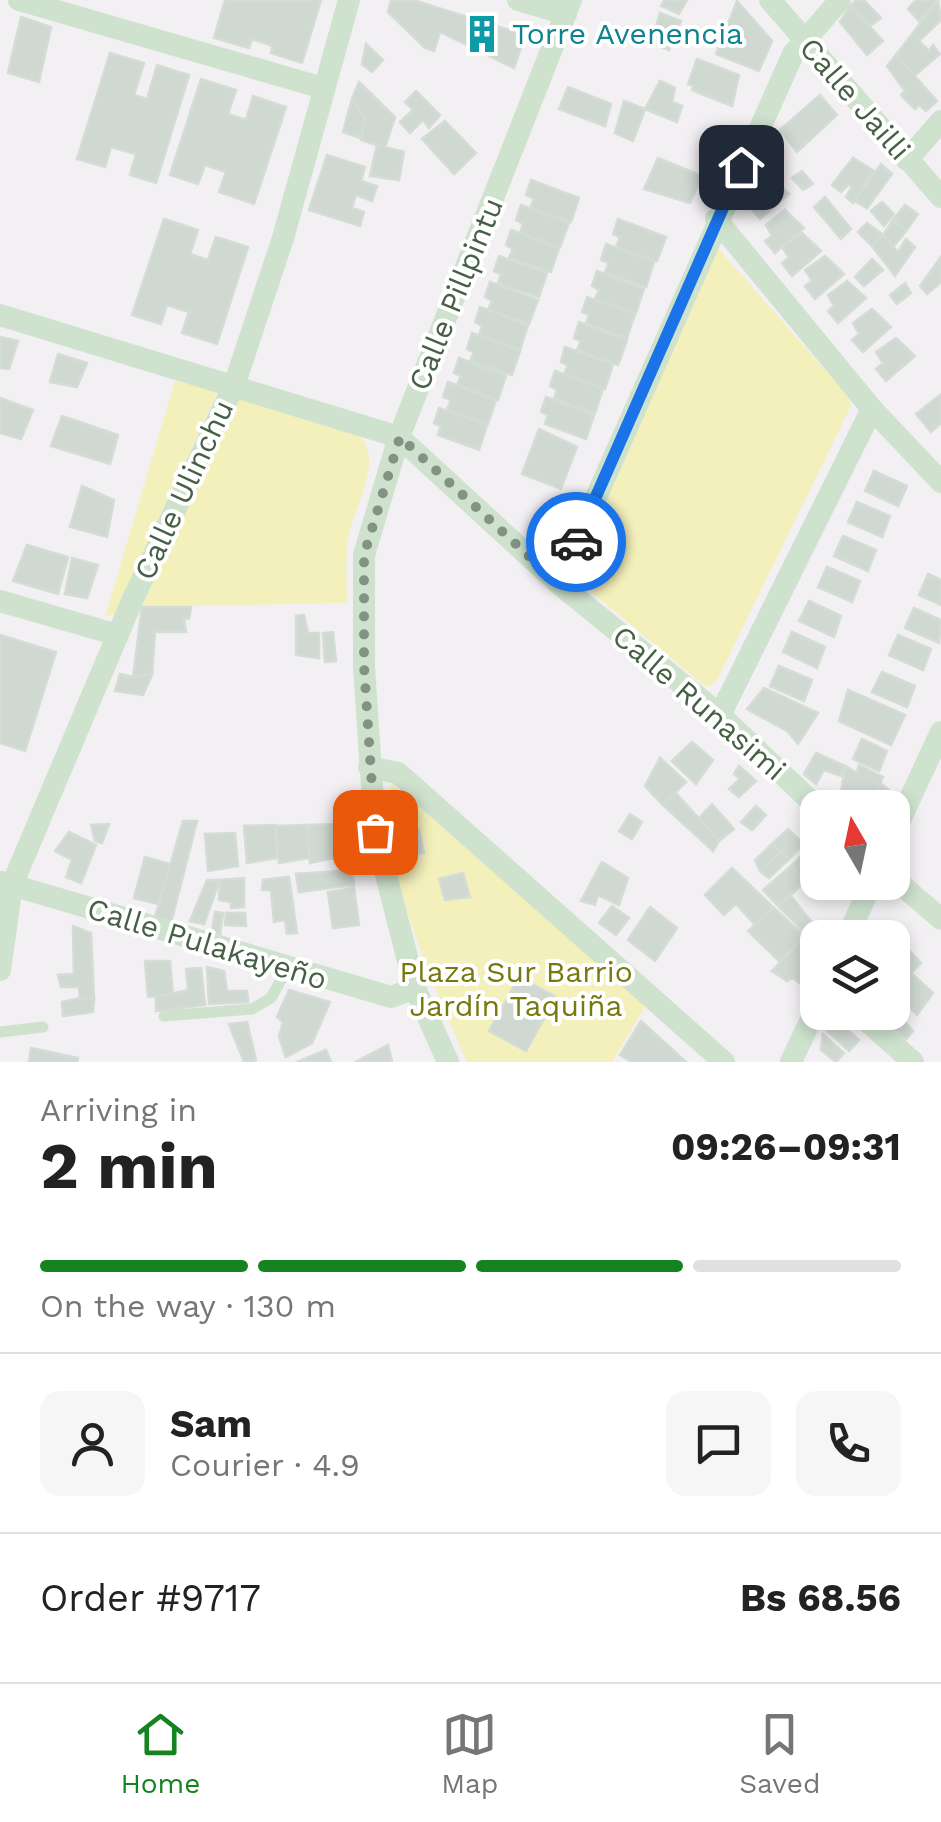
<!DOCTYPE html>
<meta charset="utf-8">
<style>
:root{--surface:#fff;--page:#f6f6f6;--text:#222;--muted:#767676;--line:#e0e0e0;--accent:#15831f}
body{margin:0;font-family:"Work Sans",sans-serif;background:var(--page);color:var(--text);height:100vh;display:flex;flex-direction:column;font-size:38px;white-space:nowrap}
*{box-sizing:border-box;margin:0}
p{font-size:32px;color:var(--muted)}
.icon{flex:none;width:55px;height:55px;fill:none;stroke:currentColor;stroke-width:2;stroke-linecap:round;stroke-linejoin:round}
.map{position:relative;height:1062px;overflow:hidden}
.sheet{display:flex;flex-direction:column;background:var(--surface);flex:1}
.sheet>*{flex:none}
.needle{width:65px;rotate:351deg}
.buttons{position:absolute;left:800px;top:790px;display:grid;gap:20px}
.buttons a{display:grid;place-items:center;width:110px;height:110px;border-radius:20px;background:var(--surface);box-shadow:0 5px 15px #0003;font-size:50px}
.pin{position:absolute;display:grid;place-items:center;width:85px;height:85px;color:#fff;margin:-42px;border-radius:20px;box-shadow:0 5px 15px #0006}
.courier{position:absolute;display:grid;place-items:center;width:100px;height:100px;margin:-50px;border:8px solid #1a73e8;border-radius:50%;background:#fff;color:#222;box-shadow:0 2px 12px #0007}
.headline em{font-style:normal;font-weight:700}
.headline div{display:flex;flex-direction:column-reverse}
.headline{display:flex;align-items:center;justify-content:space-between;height:170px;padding:0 40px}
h1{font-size:65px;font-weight:700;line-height:75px}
.bar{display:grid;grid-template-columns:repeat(4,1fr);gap:15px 10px;align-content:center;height:120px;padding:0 40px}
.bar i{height:12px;border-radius:8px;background:var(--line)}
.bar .current{background:var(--accent)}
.bar p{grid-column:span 4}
.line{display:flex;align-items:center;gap:25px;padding:0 40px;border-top:2px solid var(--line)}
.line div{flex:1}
.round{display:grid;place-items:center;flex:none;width:105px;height:105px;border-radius:20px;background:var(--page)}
.tabs{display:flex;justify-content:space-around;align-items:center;height:140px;border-top:2px solid var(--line);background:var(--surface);font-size:28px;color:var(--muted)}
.tabs a{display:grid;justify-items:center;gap:5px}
.tabs .current{color:var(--accent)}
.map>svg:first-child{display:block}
</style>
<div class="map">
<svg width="941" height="1062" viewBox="0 0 941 1062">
<rect width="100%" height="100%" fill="#f2f0f3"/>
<!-- green -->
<g fill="#f4f0bb">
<polygon points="716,246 848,396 851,406 716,682 706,687 571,575"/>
<polygon points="175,381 218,391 115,614 105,617"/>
<path d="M238,398L359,435C385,464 353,506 348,539C345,560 347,582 347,603L142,607Z"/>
<path d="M392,783L646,1005L612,1062H467C441,1003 369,843 392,783Z"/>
</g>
<!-- building -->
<g fill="#cfd8d1" stroke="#d4dcd6" stroke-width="2.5">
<polygon points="225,0 321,0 302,63 271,53 273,46 252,39 249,48 214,38"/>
<polygon points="391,0 413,0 525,35 514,68 440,32 434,51 425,48 388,12"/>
<polygon points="664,0 687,0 679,14 661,6"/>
<polygon points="856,0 864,0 881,18 870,26 850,6"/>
<polygon points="916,0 938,0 919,21 908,9"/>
<polygon points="938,0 941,20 919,41 929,51 933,45 940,54 914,76 896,55"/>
<polygon points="737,1 772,41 759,71 716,54"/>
<polygon points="850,6 883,41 867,55 840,22"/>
<polygon points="660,13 681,21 669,50 651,42"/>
<polygon points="21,17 51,27 39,82 8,73"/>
<polygon points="366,44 383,60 372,72 362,64"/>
<polygon points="110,53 144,63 134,95 147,99 157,65 189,75 156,183 130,175 136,154 111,147 105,167 77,159"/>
<polygon points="896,55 937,101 926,111 919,105 915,109 901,95 905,91 887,66"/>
<polygon points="697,59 739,75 732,106 692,90 694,86 688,84"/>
<polygon points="201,79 236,90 228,114 246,120 253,96 286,107 254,204 219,192 226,172 205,165 198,184 170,175"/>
<polygon points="660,81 675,88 672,102 682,106 677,122 645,109"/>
<polygon points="359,82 395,117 385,148 361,140 365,119 352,99"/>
<polygon points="568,87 611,104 605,126 559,109"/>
<polygon points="416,91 440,115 429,128 423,120 410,133 400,122 413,110 405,102"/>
<polygon points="820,95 837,115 797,152 780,130"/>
<polygon points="352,99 365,119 361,138 343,132"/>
<polygon points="624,101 645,109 633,141 615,133"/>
<polygon points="445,121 476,153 454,174 422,139"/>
<polygon points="377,145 404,152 399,180 370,176"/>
<polygon points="327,155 365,167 361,181 377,186 372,201 356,195 352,208 364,212 360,226 309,210"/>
<polygon points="658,158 702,176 690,203 644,189"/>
<polygon points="853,158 874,171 853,203 846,197 852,187 849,184 841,192 832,185"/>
<polygon points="881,164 892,174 867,208 855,201"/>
<polygon points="802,171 813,184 803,190 792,178"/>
<polygon points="770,176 789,194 760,219 750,207 756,202 751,191"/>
<polygon points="531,180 579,198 571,222 530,208 534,199 526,195"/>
<polygon points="825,197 851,229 841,239 814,207"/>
<polygon points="882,202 894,214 884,226 871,211"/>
<polygon points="521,205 569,223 560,247 520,233 523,224 516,220"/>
<polygon points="905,205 918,214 906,231 893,220"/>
<polygon points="785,210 804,228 775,253 765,241 772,236 766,225"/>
<polygon points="164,219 198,230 190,254 208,260 216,237 248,247 217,344 182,333 189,312 167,305 161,324 132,315"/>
<polygon points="618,219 666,237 657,261 616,247 620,237 613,234"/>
<polygon points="893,220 906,231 893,247 883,235"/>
<polygon points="867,223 883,235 872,246 858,232"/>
<polygon points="511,230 559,248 551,272 509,258 513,249 506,245"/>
<polygon points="802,233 821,251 792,276 782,263 789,258 782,247"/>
<polygon points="883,235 898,252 906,239 915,247 895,276 872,246"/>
<polygon points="606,244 654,262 646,287 605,272 609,263 601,260"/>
<polygon points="499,256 547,273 539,297 498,283 501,274 494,271"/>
<polygon points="825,256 844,274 815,299 805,286 812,281 805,270"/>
<polygon points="941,257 941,282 927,294 920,286"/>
<polygon points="872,259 883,270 864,286 855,277"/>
<polygon points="597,271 644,289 636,313 595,299 599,290 592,286"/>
<polygon points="847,281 866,298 838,323 828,311 834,306 828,295"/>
<polygon points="490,282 538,300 529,324 488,310 492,301 485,297"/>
<polygon points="905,283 911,293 897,304 890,295"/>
<polygon points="587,297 635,314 627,338 586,324 589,315 582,312"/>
<polygon points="480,307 528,325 520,350 479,335 482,326 475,322"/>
<polygon points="872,309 891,327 863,352 852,340 859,334 853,323"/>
<polygon points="579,322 627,340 618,365 577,350 581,341 574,338"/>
<polygon points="472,333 520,351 512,375 470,361 474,352 467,349"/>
<polygon points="0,337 18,341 9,369 0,368"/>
<polygon points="896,338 915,356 886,381 876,369 883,363 876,352"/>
<polygon points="565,347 613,364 605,389 564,374 568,365 561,362"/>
<polygon points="58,354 87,363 77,387 50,382"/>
<polygon points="459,358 506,376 498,400 457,385 461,376 454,373"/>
<polygon points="555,371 603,389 595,413 554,399 557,390 550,386"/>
<polygon points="448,382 496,400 488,424 447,410 451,400 443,397"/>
<polygon points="941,394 941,423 931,432 916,414"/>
<polygon points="546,397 594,415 586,439 545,424 548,415 541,412"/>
<polygon points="0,398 33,410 21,439 0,433"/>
<polygon points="439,408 487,425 479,450 438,435 441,426 434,423"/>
<polygon points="62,416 118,435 110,464 51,446"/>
<polygon points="539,429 577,447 561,489 522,474"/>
<polygon points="874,471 907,486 898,506 865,491"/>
<polygon points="82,486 114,500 107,537 70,527"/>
<polygon points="857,502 890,516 882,537 848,522"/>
<polygon points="843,536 876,550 868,571 834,556"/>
<polygon points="27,545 68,557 58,594 13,581"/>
<polygon points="72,558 98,565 87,598 65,594"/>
<polygon points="827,567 860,581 852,602 818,587"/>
<polygon points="928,574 941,580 941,605 919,595"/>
<polygon points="809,601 841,616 834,637 799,621"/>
<polygon points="142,607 191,607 189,619 184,618 186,632 155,632 152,675 133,677"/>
<polygon points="914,608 941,620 939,643 905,628"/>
<polygon points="304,615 308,633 319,633 319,658 296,655 296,616"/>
<polygon points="333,632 336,661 325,662 323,633"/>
<polygon points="792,632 825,647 817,668 783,652"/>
<polygon points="0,635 56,652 25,751 0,743"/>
<polygon points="898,635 931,649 923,670 889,655"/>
<polygon points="779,666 812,680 804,701 770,686"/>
<polygon points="882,672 915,686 907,707 872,692"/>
<polygon points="120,674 133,677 152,675 143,695 115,691"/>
<polygon points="764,688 818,713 798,744 787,731 747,709"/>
<polygon points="848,690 905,715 891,745 839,721"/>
<polygon points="862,739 887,751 879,771 853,759"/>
<polygon points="692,742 713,760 696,784 672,761"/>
<polygon points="816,753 845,766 841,776 824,770 816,784 804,774"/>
<polygon points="660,758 686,782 663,805 645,786"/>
<polygon points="859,765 883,777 868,807 841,793 845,766 857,773"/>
<polygon points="739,766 756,781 739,797 729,789 740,779 734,774"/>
<polygon points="880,783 889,790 879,808 867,808"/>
<polygon points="676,793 719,841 713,851 663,805"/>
<polygon points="712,804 734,829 719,841 699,818"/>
<polygon points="756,806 766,815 752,830 741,822"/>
<polygon points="630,814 642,822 632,839 619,831"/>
<polygon points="183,821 197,821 171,923 155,917"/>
<polygon points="109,824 102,843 95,841 91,825"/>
<polygon points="338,824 340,857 310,863 307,825"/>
<polygon points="275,825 277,858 247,863 244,826"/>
<polygon points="307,825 309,858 279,863 276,826"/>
<polygon points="788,829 804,844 789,859 772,844"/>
<polygon points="419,830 424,853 406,855 403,831"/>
<polygon points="69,832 96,845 81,883 66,877 72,860 55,851"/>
<polygon points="235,833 238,866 208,871 205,834"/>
<polygon points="772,844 781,852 760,871 755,860"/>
<polygon points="812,845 818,851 818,882 837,882 824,896 791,866"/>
<polygon points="781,852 789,859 769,878 760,871"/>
<polygon points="145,857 170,864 158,904 134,898"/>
<polygon points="602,862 628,878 619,905 598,895 595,905 581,901"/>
<polygon points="791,866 805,881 779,907 763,890"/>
<polygon points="732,868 774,908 755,925 736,904 724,915 705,895"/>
<polygon points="352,870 354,885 299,892 296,874"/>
<polygon points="463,873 470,897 445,900 439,879"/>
<polygon points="289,877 297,933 287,934 285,920 274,922 271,890 262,890 263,880"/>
<polygon points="244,878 244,907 231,908 231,902 219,900 220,880"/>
<polygon points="207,880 220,880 204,924 190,921"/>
<polygon points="354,888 359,925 333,928 328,892"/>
<polygon points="790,895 824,937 818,938 818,945 779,907"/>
<polygon points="612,906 629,918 616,935 599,923"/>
<polygon points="650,907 677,928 655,961 628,940"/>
<polygon points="774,908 805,936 779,961 748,931"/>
<polygon points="215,912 223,913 220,934 212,932"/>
<polygon points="226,913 245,913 246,926 225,925"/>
<polygon points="73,926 91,933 94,999 80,998 79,987 61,987 58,975 74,974"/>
<polygon points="890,930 921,963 911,973 892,955 892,938 883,938"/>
<polygon points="805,936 818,957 799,983 793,978 787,981 772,971"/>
<polygon points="145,961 170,961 173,995 148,997"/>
<polygon points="207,967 224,971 227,991 247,991 248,1002 209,1004"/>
<polygon points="201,968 205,1005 156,1011 156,997 188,990 186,969"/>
<polygon points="911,973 933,993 917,1015 895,991"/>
<polygon points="519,977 556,997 526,1051 489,1031"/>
<polygon points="289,990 330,1002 312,1043 286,1057 279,1037 283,1022 277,1017"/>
<polygon points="80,998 94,999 93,1012 63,1016 62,1002"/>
<polygon points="892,1008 913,1031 906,1039 881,1017 892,1012"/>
<polygon points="833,1016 859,1040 849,1051 824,1028"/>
<polygon points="641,1021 686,1062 632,1062 620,1055"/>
<polygon points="247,1022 256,1060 251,1062 244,1062 229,1024"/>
<polygon points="823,1034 844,1053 836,1062 821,1050"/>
<polygon points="388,1045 392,1062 355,1062"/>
<polygon points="31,1048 78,1058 77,1062 29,1062"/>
<polygon points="326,1050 331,1062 297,1062"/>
</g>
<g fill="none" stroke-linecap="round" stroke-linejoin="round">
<!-- service -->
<g stroke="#cee2ce" stroke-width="11">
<polyline points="164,1016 252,1009 271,998 287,969"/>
<polyline points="0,1032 43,1027"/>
</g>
<!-- minor -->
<g stroke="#cee2ce" stroke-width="22">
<polyline points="19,0 323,88"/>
<polyline points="518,0 566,14"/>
<polyline points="770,0 941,197"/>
<polyline points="907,160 941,121"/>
<polyline points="716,219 872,409 941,482"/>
<polyline points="0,315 399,437 558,583 720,715 818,808"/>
<polyline points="558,583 793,54 840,0"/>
<polyline points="0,601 118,635"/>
<polyline points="720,715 872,409"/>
<polyline points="369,767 398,773 724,1062"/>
<polyline points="892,837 941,732"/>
<polyline points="892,877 941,919"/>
<polyline points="2,882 391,997 415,988"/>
<polyline points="847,938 872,882"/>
<polyline points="0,970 12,885 132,601 235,383 283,238 349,0"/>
<polyline points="857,1012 913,1062"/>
<polyline points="448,1062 415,988 375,832 364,667 364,555 399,437 571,0"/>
<polyline points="791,1062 818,1004"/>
</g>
</g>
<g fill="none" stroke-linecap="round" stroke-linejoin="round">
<!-- done -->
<polyline stroke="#829283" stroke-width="10" stroke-dasharray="0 18" points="375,832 364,666 364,555 400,437 558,583 576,542"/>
<!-- route -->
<polyline stroke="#1a73e8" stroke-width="12" points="576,542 741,167"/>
</g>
<!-- icons -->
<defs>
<g id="building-bare" transform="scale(3)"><path d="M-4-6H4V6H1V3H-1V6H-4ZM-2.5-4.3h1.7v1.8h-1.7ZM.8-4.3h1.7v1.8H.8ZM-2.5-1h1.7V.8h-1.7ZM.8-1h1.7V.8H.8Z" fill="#0f9aa8" stroke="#fff" stroke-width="2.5" paint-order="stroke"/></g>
</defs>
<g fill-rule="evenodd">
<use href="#building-bare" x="482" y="34"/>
</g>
<g text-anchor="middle" stroke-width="8" stroke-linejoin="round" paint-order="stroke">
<!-- culture labels -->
<g font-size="30" fill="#0d838f" stroke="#fff" text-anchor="start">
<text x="512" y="44">Torre Avenencia</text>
</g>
<!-- street labels -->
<g font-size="30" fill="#466046" stroke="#fff">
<text transform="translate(855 99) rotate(49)" y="10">Calle Jailli</text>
<text transform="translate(456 294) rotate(-68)" y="10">Calle Pillpintu</text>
<text transform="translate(184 490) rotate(-65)" y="10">Calle Ulinchu</text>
<text transform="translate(699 703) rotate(41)" y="10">Calle Runasimi</text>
<text transform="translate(207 944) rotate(17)" y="10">Calle Pulakayeño</text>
</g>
<!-- park labels -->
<g font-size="30" fill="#767a0e" stroke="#fff">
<text x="516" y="982">Plaza Sur Barrio<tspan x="516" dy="34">Jardín Taquiña</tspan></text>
</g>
</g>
</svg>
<div class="buttons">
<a><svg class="needle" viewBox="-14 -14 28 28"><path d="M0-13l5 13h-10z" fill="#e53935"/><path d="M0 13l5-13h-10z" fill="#767676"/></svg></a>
<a><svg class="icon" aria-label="layers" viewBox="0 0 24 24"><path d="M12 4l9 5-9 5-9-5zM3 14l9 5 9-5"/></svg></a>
</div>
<div class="pin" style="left:375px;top:832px;background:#ea580c"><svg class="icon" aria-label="bag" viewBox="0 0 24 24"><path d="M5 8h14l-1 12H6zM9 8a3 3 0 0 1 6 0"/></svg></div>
<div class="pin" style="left:741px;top:167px;background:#1f2937"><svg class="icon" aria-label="home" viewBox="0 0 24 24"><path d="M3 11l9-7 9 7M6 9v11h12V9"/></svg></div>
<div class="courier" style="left:576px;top:542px"><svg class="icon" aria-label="car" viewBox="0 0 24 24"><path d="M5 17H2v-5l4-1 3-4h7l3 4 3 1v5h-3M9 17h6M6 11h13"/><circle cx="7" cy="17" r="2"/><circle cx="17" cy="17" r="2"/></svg></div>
</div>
<section class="sheet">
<div class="headline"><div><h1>2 min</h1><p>Arriving in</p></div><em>09:26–09:31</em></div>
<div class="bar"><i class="current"></i><i class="current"></i><i class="current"></i><i></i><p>On the way · 130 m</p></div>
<div class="line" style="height:180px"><a class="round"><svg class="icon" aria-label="person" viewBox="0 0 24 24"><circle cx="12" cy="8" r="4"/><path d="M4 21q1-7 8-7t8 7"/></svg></a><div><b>Sam</b><p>Courier · 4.9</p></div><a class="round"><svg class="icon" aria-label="chat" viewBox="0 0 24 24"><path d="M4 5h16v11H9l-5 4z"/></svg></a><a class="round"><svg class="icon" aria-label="phone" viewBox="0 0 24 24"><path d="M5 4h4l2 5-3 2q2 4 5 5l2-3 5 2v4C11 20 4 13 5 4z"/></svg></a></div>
<div class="line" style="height:130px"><div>Order #9717</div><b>Bs 68.56</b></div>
</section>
<nav class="tabs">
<a class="current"><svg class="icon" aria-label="home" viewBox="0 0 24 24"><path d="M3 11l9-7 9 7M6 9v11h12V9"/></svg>Home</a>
<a><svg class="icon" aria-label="map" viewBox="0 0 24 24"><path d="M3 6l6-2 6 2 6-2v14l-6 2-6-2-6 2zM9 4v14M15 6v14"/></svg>Map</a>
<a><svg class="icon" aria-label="saved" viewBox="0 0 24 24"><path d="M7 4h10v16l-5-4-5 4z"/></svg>Saved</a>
</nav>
